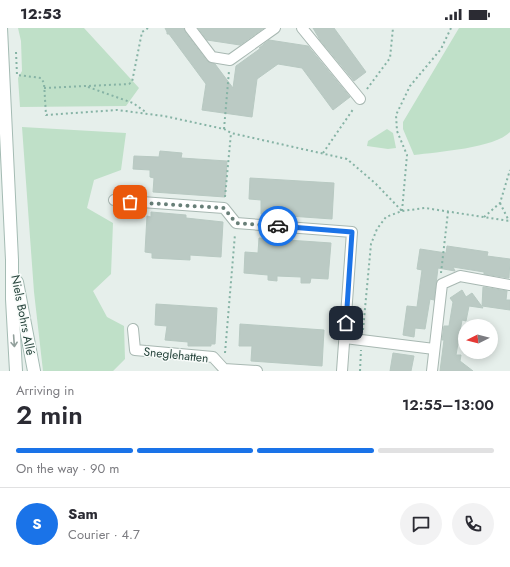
<!DOCTYPE html>
<meta charset="utf-8">
<style>
:root{--surface:#fff;--page:#f2f2f3;--text:#2b2b33;--muted:#7c7c81;--line:#e1e1e2;--accent:#1a73e8}
body{margin:0;font-family:Jost,sans-serif;background:var(--page);color:var(--text);height:100vh;display:flex;flex-direction:column;font-size:15px;white-space:nowrap}
*{box-sizing:border-box;margin:0}
p{font-size:13px;color:var(--muted)}
.icon{flex:none;width:22px;height:22px;fill:none;stroke:currentColor;stroke-width:2;stroke-linecap:round;stroke-linejoin:round}
.map{position:relative;height:343px;overflow:hidden}
.side{display:flex;flex-direction:column;background:var(--surface);flex:1}
.side>*{flex:none}
.needle{width:26px;rotate:264deg}
.fabs{position:absolute;left:458px;top:291px;display:grid;gap:8px}
.fabs a{display:grid;place-items:center;width:40px;height:40px;border-radius:50%;background:var(--surface);box-shadow:0 2px 10px #0003;font-size:20px}
.pin{position:absolute;display:grid;place-items:center;width:34px;height:34px;color:#fff;margin:-17px;border-radius:8px;box-shadow:0 2px 6px #0006}
.courier{position:absolute;display:grid;place-items:center;width:40px;height:40px;margin:-20px;border:3px solid #1a73e8;border-radius:50%;background:#fff;color:#222;box-shadow:0 1px 5px #0007}
.summary em{font-style:normal;font-weight:600}
.summary div{display:flex;flex-direction:column-reverse}
.summary{display:flex;align-items:center;justify-content:space-between;height:68px;padding:0 16px}
h1{font-size:26px;font-weight:600;line-height:30px}
.bar{display:grid;grid-template-columns:repeat(4,1fr);gap:6px 4px;align-content:center;height:48px;padding:0 16px}
.bar i{height:5px;border-radius:3px;background:var(--line)}
.bar .selected{background:var(--accent)}
.bar p{grid-column:span 4}
.line{display:flex;align-items:center;gap:10px;padding:0 16px;border-top:1px solid var(--line)}
.line div{flex:1}
.round{display:grid;place-items:center;flex:none;width:42px;height:42px;border-radius:21px;background:var(--page)}
.status{display:flex;justify-content:space-between;align-items:center;height:28px;padding:0 20px;background:var(--surface);direction:ltr}
.status svg{height:11px;fill:currentColor}
.map>svg:first-child{display:block}
</style>
<div class="status"><b>12:53</b><svg viewBox="0 0 49 12"><path d="M0 12V9h3v3zM5 12V6h3v6zM10 12V3h3v9zM15 12V0h3v12zM26 1h20v11H26zM47 4h2v5h-2z"/></svg></div>
<div class="map">
<svg width="510" height="343" viewBox="0 0 510 343">
<rect width="100%" height="100%" fill="#e6efeb"/>
<!-- green -->
<g fill="#bfe0c8">
<polygon points="18,0 84,0 139,60 126,78 20,79 18,50 22,43 21,13"/>
<path d="M459,0H510V104C495,120 437,124 414,127L403,101V94Z"/>
<polygon points="22,99 126,105 121,142 94,152 87,180 113,195 111,246 93,263 107,289 124,298 125,331 113,343 43,343 34,264"/>
<polygon points="387,101 393,105 396,120 388,121 367,118 368,113"/>
</g>
<!-- building -->
<g fill="#bbcac4" stroke="#b8c9c2">
<polygon points="165,0 184,0 185,4 207,33 215,36 233,60 236,38 261,20 259,20 269,12 308,18 350,69 333,82 302,40 278,36 257,51 252,89 202,82 206,56 169,6 167,6 167,4"/>
<polygon points="198,0 264,0 240,17 207,12"/>
<polygon points="313,0 334,0 366,44 354,53 320,12"/>
<polygon points="160,123 182,125 181,130 227,133 225,169 153,164 154,150 150,149 150,142 133,141 134,128 159,129"/>
<polygon points="250,150 334,155 332,191 261,186 261,172 249,171"/>
<polygon points="151,184 186,187 186,190 223,194 221,229 190,227 190,232 152,230 152,225 145,224 147,188 151,189"/>
<polygon points="259,210 331,215 328,251 311,250 310,255 301,255 301,249 277,248 277,253 268,252 268,247 244,245 245,224 258,225"/>
<polygon points="447,218 488,224 487,228 510,231 509,250 484,246 484,244 453,239 455,243 438,240 434,272 430,271 425,301 415,300 414,309 403,307 407,278 417,279 422,242 417,241 420,221 446,225"/>
<polygon points="483,259 507,263 506,272 510,272 510,282 482,278"/>
<polygon points="462,262 466,269 472,265 483,280 469,278 466,293 462,292 456,327 461,327 460,333 473,343 440,343 444,312 442,312 444,298 449,298 453,274 450,270"/>
<polygon points="156,276 217,280 215,316 211,316 211,318 188,318 188,314 165,312 167,298 155,297"/>
<polygon points="240,296 324,302 322,338 251,333 252,318 239,318"/>
<polygon points="393,325 414,328 411,343 390,343"/>
</g>
<g fill="none" stroke-linecap="round" stroke-linejoin="round">
<!-- street casing -->
<g stroke="#a8b8b2" stroke-width="12">
<g id="street">
<polyline points="190,0 212,29 230,32 275,0"/>
<polyline points="302,0 360,71"/>
<polyline points="114,172 224,180 236,195 352,204 342,343"/>
<polyline points="133,301 135,322 213,329 224,341 257,343"/>
<polyline points="345,310 434,321"/>
<polyline points="432,343 442,256 460,248 510,257"/>
</g>
</g>
<!-- secondary casing -->
<g stroke="#a4bbb3" stroke-width="14">
<g id="secondary">
<polyline points="1,0 12,232 12,271 16,343"/>
<polyline points="17,254 34,343"/>
</g>
</g>
<!-- path -->
<g stroke="#86b3a5" stroke-width="2" stroke-dasharray="2 3" stroke-linecap="butt">
<polyline points="16,24 17,47 41,50 44,55 46,87 117,82 164,88 224,101 231,105 347,131 376,156 402,183"/>
<polyline points="88,59 133,75 147,85"/>
<polyline points="44,60 129,56 132,54 142,4 148,0"/>
<polyline points="367,61 390,30 393,0"/>
<polyline points="224,101 229,43"/>
<polyline points="323,125 354,80"/>
<polyline points="225,169 231,105"/>
<polyline points="500,175 509,193"/>
<polyline points="402,183 407,127 397,103 396,87 410,58 441,21 451,0"/>
<polyline points="484,189 500,175 510,142"/>
<polyline points="441,245 448,184"/>
<polyline points="363,302 371,216 377,201 386,189 402,183 425,180 510,193"/>
<polyline points="225,325 235,206"/>
<polyline points="360,343 361,322"/>
</g>
<!-- street -->
<use href="#street" stroke="#fff" stroke-width="10"/>
<!-- secondary -->
<use href="#secondary" stroke="#fff" stroke-width="12"/>
</g>
<!-- one-way arrows -->
<defs><path id="oneway-shaft" d="M-6 0H5M1.5-3L5.5 0L1.5 3" fill="none" stroke-width="1.6" stroke-linecap="round" stroke-linejoin="round"/></defs>
<use stroke="#92a09c" href="#oneway-shaft" transform="translate(14 313) rotate(86)"/>
<g fill="none" stroke-linecap="round" stroke-linejoin="round">
<!-- done -->
<polyline stroke="#687f78" stroke-width="4" stroke-dasharray="0 7.2" points="130,174 224,180 236,195 278,198"/>
<!-- route -->
<polyline stroke="#1a73e8" stroke-width="5" points="278,198 352,204 346,295"/>
</g>
<g text-anchor="middle" stroke-width="3" stroke-linejoin="round" paint-order="stroke">
<!-- street labels -->
<g font-size="12" fill="#24423a" stroke="#f7fbf9">
<text transform="translate(23 287) rotate(79)" y="4">Niels Bohrs Allé</text>
<text transform="translate(176 327) rotate(6)" y="4">Sneglehatten</text>
</g>
</g>
</svg>
<div class="fabs">
<a><svg class="needle" viewBox="-14 -14 28 28"><path d="M0-13l5 13h-10z" fill="#e53935"/><path d="M0 13l5-13h-10z" fill="#7c7c81"/></svg></a>
</div>
<div class="pin" style="left:130px;top:174px;background:#ea580c"><svg class="icon" aria-label="bag" viewBox="0 0 24 24"><path d="M5 8h14l-1 12H6zM9 8a3 3 0 0 1 6 0"/></svg></div>
<div class="pin" style="left:346px;top:295px;background:#1f2937"><svg class="icon" aria-label="home" viewBox="0 0 24 24"><path d="M3 11l9-7 9 7M6 9v11h12V9"/></svg></div>
<div class="courier" style="left:278px;top:198px"><svg class="icon" aria-label="car" viewBox="0 0 24 24"><path d="M5 17H2v-5l4-1 3-4h7l3 4 3 1v5h-3M9 17h6M6 11h13"/><circle cx="7" cy="17" r="2"/><circle cx="17" cy="17" r="2"/></svg></div>
</div>
<section class="side">
<div class="summary"><div><h1>2 min</h1><p>Arriving in</p></div><em>12:55–13:00</em></div>
<div class="bar"><i class="selected"></i><i class="selected"></i><i class="selected"></i><i></i><p>On the way · 90 m</p></div>
<div class="line" style="height:72px"><b class="round" style="background:var(--accent);color:#fff">S</b><div><b>Sam</b><p>Courier · 4.7</p></div><a class="round"><svg class="icon" aria-label="chat" viewBox="0 0 24 24"><path d="M4 5h16v11H9l-5 4z"/></svg></a><a class="round"><svg class="icon" aria-label="phone" viewBox="0 0 24 24"><path d="M5 4h4l2 5-3 2q2 4 5 5l2-3 5 2v4C11 20 4 13 5 4z"/></svg></a></div>
</section>
